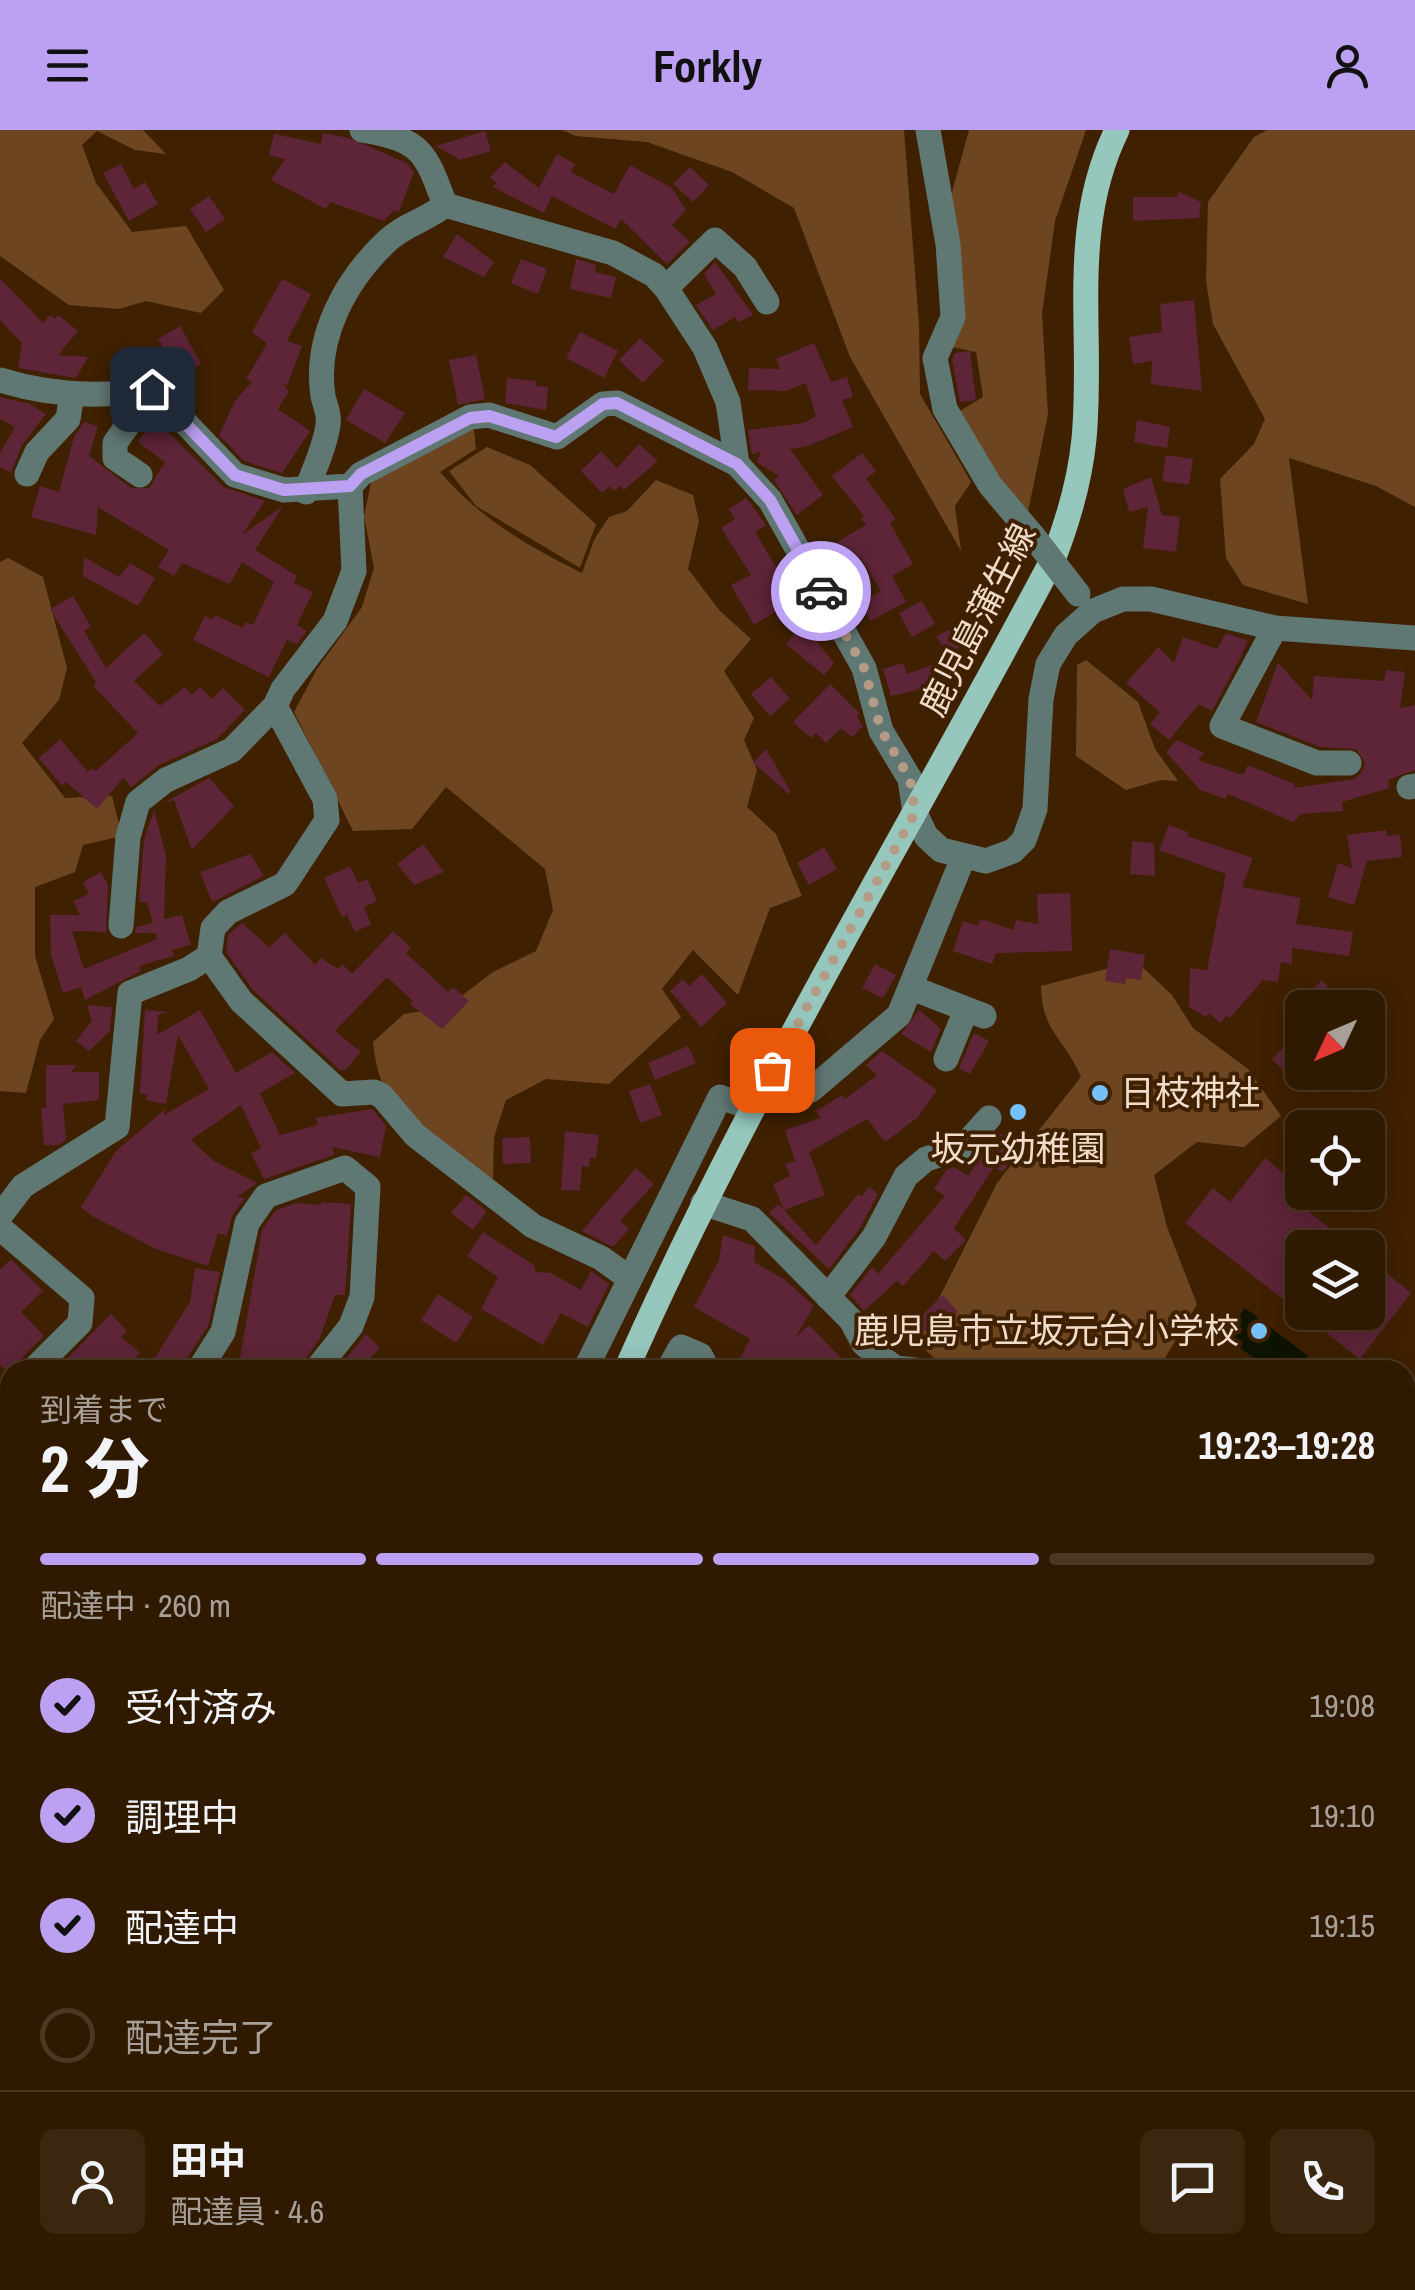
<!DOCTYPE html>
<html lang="ja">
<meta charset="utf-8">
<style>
:root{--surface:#2f1901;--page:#3b2610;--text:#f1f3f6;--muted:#a7a099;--line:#4a3823;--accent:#bca0f2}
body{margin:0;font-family:"Archivo Narrow","Noto Sans JP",sans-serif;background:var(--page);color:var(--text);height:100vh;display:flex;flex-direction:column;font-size:38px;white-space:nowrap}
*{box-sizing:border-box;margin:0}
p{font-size:32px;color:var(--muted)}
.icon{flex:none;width:55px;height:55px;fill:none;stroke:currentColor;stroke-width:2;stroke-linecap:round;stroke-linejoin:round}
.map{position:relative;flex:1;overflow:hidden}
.sheet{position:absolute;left:0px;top:1230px;width:1415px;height:930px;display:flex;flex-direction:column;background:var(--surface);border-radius:30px 30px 0 0;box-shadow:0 5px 25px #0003,0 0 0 2px var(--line)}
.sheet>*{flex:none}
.needle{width:65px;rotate:226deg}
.buttons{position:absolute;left:1285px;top:860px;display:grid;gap:20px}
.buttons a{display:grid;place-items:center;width:100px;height:100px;border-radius:15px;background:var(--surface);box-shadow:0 5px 25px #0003,0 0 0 2px var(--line);font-size:50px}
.pin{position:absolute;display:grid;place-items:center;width:85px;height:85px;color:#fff;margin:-42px;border-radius:20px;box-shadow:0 5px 15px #0006}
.courier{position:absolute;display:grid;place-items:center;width:100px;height:100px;margin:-50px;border:8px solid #bca0f2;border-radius:50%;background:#fff;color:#222;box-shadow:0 2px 12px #0007}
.headline em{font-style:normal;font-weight:800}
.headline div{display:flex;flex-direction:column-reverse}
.headline{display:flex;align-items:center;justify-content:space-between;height:170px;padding:0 40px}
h1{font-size:65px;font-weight:800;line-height:75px}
.bar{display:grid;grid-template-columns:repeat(4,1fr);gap:15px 10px;align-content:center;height:120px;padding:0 40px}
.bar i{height:12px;border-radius:8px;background:var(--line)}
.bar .selected{background:var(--accent)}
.bar p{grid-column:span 4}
.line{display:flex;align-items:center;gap:25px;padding:0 40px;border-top:2px solid var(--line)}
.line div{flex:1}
.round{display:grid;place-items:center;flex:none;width:105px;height:105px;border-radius:15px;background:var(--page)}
ol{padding:0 40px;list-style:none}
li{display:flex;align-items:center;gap:30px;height:110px}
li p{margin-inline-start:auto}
li .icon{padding:10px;border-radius:50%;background:var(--accent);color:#111;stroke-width:4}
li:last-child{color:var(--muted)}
li i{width:55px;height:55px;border:5px solid var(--line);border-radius:50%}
header{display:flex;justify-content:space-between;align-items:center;height:130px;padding:0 40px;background:var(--accent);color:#111;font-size:45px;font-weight:800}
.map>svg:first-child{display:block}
</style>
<header><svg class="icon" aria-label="menu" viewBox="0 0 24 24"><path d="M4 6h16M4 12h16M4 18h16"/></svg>Forkly<svg class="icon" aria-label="person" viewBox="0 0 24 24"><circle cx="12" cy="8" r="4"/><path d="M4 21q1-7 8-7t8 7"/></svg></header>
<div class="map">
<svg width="1415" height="2160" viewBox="0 0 1415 2160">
<rect width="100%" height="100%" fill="#3f2101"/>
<!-- green -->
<g fill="#6d4621">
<polygon points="0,0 143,0 166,24 135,20 97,1 82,15 96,53 132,102 186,96 224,160 201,183 146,171 119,179 69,175 0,126"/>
<polygon points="562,0 904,0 919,195 920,264 971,352 955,376 961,421 850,227 794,78 732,42 647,12 576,6"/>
<polygon points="969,0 1086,0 1055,91 1042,184 1048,284 1028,382 993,346 955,284 983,267 976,222 946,216 959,188 952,62"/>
<polygon points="1267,0 1415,0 1415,377 1376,356 1289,328 1308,474 1243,455 1226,428 1220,349 1254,314 1265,289 1213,194 1206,151 1208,72 1254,7"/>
<path d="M473,291L476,319L440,342C482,390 526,415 582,443L594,410L609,387L627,381L656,350L693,365L699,391L688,439L720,481L751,509L724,541L754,588L744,610L757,640L747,677L776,704L802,766L770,778L738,865L693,820L662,859L681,887L609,954L546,949L506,970L494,1007L493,1049C430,1013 381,993 373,912L404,884L447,877L493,842L536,821L553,780L545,739L446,657L412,699L353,701L294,582L317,539L362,477L374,438L364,386L372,348Z"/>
<polygon points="487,317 530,335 596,394 580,438 476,376 449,341"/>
<polygon points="8,428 43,447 67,538 59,570 22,613 65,668 112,666 122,706 83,715 75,742 35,757 35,826 54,889 40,910 26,963 0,961 0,432"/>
<polygon points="1086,530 1138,572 1155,619 1178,651 1161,650 1126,660 1076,626 1077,535"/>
<path d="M1136,831L1172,865L1193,898L1248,939L1281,986L1244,1017L1197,1012L1154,1045L1167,1097L1197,1174L1158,1240H947L917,1212L997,1053L1081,947C1064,907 1042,903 1041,856Z"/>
<polygon points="0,1761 10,1765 10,1948 0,1911"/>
</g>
<!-- water -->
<polygon fill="#0e1400" points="1245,1178 1308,1226 1298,1240 1270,1240 1224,1206"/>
<!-- building -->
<g fill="#5e2438">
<polygon points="485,1 491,21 460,30 436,16"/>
<polygon points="323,3 349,8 407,33 414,42 399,82 394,80 384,91 330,72 326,79 271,50 285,29 269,25 274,4 321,14"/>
<polygon points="557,24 575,34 571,42 614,64 630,35 672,58 686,80 672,95 690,112 667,134 621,89 615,99 552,66 544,83 493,57 497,53 490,47 505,32 539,58"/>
<polygon points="121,34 134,59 145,52 158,74 129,91 103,43"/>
<polygon points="690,37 709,55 693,72 673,54"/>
<polygon points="1179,62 1201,72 1199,88 1133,91 1133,67 1177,67"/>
<polygon points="209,66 225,89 206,102 190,79"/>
<polygon points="457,104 494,132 484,147 443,127"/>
<polygon points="521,129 547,139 538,164 511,153"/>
<polygon points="576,129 596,135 595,142 616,147 611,168 570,159"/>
<polygon points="715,132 753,185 738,192 735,187 713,200 696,175 716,164 704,144"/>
<polygon points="0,148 43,193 50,185 55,189 58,185 78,201 58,225 88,227 76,248 18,238 22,213 0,190"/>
<polygon points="282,149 311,164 287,211 302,216 287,256 282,253 289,261 278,279 310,301 282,343 244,331 219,305 235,271 252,252 246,249 267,214 252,202"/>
<polygon points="1194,170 1202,261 1151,254 1152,231 1133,234 1129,207 1162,202 1160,174"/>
<polygon points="180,196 201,234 180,246 158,209"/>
<polygon points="580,202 618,221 604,248 566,228"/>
<polygon points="640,208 664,231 643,253 619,230"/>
<polygon points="814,213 831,252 847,247 853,267 842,270 853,297 808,316 790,319 823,365 797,385 774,350 779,346 757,332 761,322 752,324 748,300 804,293 816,286 806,253 786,261 748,260 749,238 780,239 776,229"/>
<polygon points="970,221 976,270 960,272 952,230 955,223"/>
<polygon points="476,225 485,269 458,275 449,230"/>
<polygon points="507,248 536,251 536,256 548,257 546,280 505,273"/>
<polygon points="364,259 405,283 385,313 346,290"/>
<polygon points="0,267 30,274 46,284 22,315 11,343 0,337 0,323 15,297 0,289"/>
<polygon points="155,289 224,357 265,371 242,405 283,376 255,420 297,446 294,453 313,462 297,495 307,501 297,514 287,510 269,547 193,510 205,486 212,490 215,485 243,498 246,492 253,495 274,452 242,432 230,454 182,433 174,446 158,437 169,420 98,377 96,405 31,387 40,356 59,362 74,307 84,292 98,296 89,326 131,358 149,358 165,332 138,312"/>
<polygon points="1137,290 1170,297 1167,318 1134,312"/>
<polygon points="639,314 658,331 624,360 620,356 614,361 609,356 602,363 581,341 601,321 617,338"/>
<polygon points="862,323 876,341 866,349 896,389 890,393 913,434 892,446 906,472 870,491 860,473 881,461 860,427 847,435 834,414 866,395 861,388 864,386 832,346"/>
<polygon points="1166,325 1193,329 1189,355 1162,351"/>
<polygon points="1151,347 1162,385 1180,387 1176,422 1143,418 1148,377 1129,382 1123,359"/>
<polygon points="746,368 766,395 755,402 795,469 754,495 731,455 751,445 721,398 735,389 729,379"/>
<polygon points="84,427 119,447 130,433 155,448 138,476 83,446"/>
<polygon points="73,466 91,497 84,501 106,538 144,503 163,524 134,551 160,576 185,557 192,565 200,557 212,569 223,558 245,580 217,609 159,635 131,657 123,648 97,679 66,652 62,656 39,628 60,609 88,642 92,638 96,641 138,603 93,556 96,552 50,479"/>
<polygon points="922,471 935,494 912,507 899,483"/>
<polygon points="804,492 823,507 818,513 834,533 824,545 786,514"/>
<polygon points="959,495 969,513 946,524 937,506"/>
<polygon points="1226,503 1248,511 1240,528 1212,581 1199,574 1169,610 1150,594 1160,582 1126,553 1158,517 1174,533 1183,507 1217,519"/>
<polygon points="942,531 952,556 929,565 926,558 891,566 883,539 903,533 907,544"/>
<polygon points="1278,533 1312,570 1314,546 1384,551 1386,540 1405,542 1400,578 1415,575 1415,640 1388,650 1389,658 1342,672 1343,681 1301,684 1293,692 1228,664 1226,669 1200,660 1166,622 1177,610 1204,623 1198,630 1243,645 1248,635 1295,654 1294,658 1355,649 1362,642 1365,632 1356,619 1320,617 1256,592"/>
<polygon points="771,547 790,569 770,586 751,564"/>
<polygon points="830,554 859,583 857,587 863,596 852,607 841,598 826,613 816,603 811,608 793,592"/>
<polygon points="766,619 791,662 789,664 753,633"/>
<polygon points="209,648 234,676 192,720 174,670 162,674"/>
<polygon points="154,680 166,726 164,789 182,785 191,815 172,820 174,826 139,836 141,841 85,870 81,857 63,863 51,825 50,785 80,785 73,771 89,764 83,752 101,742 108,755 106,802 72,801 84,839 157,809 156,803 135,803 137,797 153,793 147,772 139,772 144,710"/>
<polygon points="1169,695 1188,702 1187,706 1253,728 1242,757 1301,768 1296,794 1353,802 1349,826 1292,818 1292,834 1281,832 1278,852 1263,850 1230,888 1227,885 1220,893 1209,883 1206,887 1189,877 1190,838 1207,840 1226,744 1159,720"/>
<polygon points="1386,700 1387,706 1400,704 1402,727 1367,731 1354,775 1328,767 1338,733 1352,738 1347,705"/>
<polygon points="1132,711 1154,713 1155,746 1130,744"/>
<polygon points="423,714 444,742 414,755 397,734"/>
<polygon points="824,717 837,739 809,755 797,733"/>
<polygon points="250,724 264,746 212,772 200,742"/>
<polygon points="350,736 358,753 367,749 377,771 364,777 371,794 355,802 347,785 342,787 324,748"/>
<polygon points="1070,763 1072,821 996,823 992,834 953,821 963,791 978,796 980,789 1014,800 1016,790 1038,794 1037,764"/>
<polygon points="242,793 269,817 285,803 315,835 321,828 338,839 342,834 352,844 393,801 411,818 406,823 448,862 453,857 469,871 442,899 410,874 413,871 387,847 335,901 361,922 345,940 340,940 253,860 226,822 228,805"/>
<polygon points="1110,819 1145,825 1141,850 1126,848 1125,854 1105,851"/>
<polygon points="875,834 896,845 883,868 862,858"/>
<polygon points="702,844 727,873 701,897 670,861 683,849 689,856"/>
<polygon points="1322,850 1333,863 1317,878 1294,878"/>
<polygon points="87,875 112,877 110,901 89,921 76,911 92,891"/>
<polygon points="145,880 168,882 158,885 157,905 200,880 236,943 272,922 295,943 260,963 280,1005 318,995 316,988 372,979 386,996 380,1027 332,1017 334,1025 264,1049 251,1023 261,1018 241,975 191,1010 214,1031 257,1053 237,1067 245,1068 233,1084 227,1106 218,1103 208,1136 156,1119 92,1086 81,1077 116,1021 165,979 164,985 209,959 178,905 166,974 146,970 147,965 140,963"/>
<polygon points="919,880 941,899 931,922 901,904"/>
<polygon points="1302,899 1302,960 1272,929"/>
<polygon points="974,903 989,911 970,944 959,938"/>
<polygon points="688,916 696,933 655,950 648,933"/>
<polygon points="882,921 937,960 918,987 885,1012 867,989 809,1022 825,1065 784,1080 816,1115 858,1064 862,1067 869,1057 878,1064 860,1098 829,1139 769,1083 778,1074 784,1080 773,1054 790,1046 785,1034 795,1031 785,1000 821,988 816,981 842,965 845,969 877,945 866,935"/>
<polygon points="46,935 77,935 71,942 99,942 99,970 63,974 66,1010 58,1015 44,1015 41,978 46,978"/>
<polygon points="650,954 662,985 640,993 629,961"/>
<polygon points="565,1001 599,1005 596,1028 590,1028 589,1037 582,1036 580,1061 561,1060"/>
<polygon points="998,1002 1019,1014 1003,1042 994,1037 954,1098 966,1110 945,1131 934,1121 903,1156 897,1151 864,1181 850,1165 872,1137 878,1144 945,1066 934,1059 946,1040 954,1037 968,1046"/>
<polygon points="530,1007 531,1033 503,1034 502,1008"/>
<polygon points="1265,1028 1306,1062 1298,1073 1354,1118 1302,1118 1302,1182 1368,1182 1368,1128 1411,1163 1360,1229 1185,1093 1213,1058 1230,1072"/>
<polygon points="636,1038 654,1054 620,1091 629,1099 613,1117 582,1101"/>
<polygon points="466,1065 487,1081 473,1100 451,1083"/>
<polygon points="321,1072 351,1074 345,1165 335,1165 320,1208 298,1240 238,1240 262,1100 276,1080 296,1073 321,1075"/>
<polygon points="483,1102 535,1136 535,1142 551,1143 581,1160 591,1141 609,1154 588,1197 561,1183 543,1215 481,1179 498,1147 467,1126"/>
<polygon points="723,1105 755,1116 754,1132 784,1149 814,1176 795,1208 809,1195 853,1240 734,1240 750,1209 694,1177 719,1130"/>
<polygon points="11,1129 43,1161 21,1182 44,1206 22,1228 17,1240 5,1240 0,1235 0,1140"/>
<polygon points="195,1138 220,1142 208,1196 179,1240 147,1240 190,1172"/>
<polygon points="438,1164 473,1187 456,1213 421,1190"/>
<polygon points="943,1165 958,1182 934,1204 928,1204 916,1191"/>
<polygon points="111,1184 127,1201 121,1207 140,1223 125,1240 56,1240"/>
<polygon points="366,1204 380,1218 368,1230 377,1240 337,1240"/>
</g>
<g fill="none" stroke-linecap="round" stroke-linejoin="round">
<!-- minor -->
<g stroke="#607873" stroke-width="25">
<path d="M362,0C422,10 425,21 445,75"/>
<polyline points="928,0 948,114 953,187 935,228 945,279 990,355 1033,406"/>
<polyline points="445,75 613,123 654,145 666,158 705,218 728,272 737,334 770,370 864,538 881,601 910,649 915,683 926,706 941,720 986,731 1013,721 1024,710 1035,679 1041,569 1048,534 1066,505 1093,481 1123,469 1151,469 1275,498 1415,508"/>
<polyline points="666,158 715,110 745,137 767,172"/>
<path d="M0,250C51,266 101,268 153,259L235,345L284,360L350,356L361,344L470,287L489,285L557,307L603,274L617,273L737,334"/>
<polyline points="27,344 37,322 68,289 72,264"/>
<polyline points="140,345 115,328 115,313 153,259"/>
<path d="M306,362C313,341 325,318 328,295C330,283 325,277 323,266C314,207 346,150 386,112C403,95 427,90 445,75"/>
<polyline points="1275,498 1222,596 1317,633 1349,633"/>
<polyline points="1409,657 1415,656"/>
<polyline points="121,796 128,707 138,672 166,650 232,620 275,576 283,559 335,491 354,441 350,356"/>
<polyline points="209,826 241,871 342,964 374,962 382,966 415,1005 533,1096 601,1128 629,1148"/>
<polyline points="912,858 984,886"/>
<polyline points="946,929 966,880"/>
<polyline points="773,940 811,960 899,885 963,728"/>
<polyline points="703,1073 752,1089 851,1190 864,1214 895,1238 915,1240"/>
<polyline points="0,1086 23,1056 117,997 130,863 189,839 209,826 213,798 228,782 285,754 327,690 325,669 275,576"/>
<polyline points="0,1098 82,1168 80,1193 33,1240"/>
<polyline points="828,1167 874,1107 906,1046 926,1029 962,1018 989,988"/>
<polyline points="199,1240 223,1202 247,1093 266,1066 345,1038 368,1057 362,1167 351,1196 316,1240"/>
<polyline points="585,1240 720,967 752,978"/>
<polyline points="668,1240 681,1217 700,1225 708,1240"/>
<polyline points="0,1272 10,1262"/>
<polyline points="0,1478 10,1467"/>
<polyline points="0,1716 10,1698"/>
<polyline points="1405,1737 1415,1740"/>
<polyline points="1405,1878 1415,1842"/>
<polyline points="0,1957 10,1990"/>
<polyline points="1405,2000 1415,2003"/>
<polyline points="4,2077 10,2062"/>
<polyline points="1405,2133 1415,2135"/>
<polyline points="59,2150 62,2160"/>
<polyline points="1046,2150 1079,2160"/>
<polyline points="720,2160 724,2150"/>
<polyline points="968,2160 971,2150"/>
<polyline points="1205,2160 1208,2150"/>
<polyline points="1325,2160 1328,2150"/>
</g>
<!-- major -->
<g stroke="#95c7bd" stroke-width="25">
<path d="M626,1240C750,959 911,698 1054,427C1069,388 1080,350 1084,309C1094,202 1068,100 1117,0"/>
<polyline points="176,2160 182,2150"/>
</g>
<!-- minor-bridge -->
<polyline stroke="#607873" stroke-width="25" points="1033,406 1078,464"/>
</g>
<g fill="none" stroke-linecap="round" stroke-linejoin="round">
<!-- done -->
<polyline stroke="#b39b85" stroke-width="10" stroke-dasharray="0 18" points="772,940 915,683 910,649 881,600 864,538 821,461"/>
<!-- route -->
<polyline stroke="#bca0f2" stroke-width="12" points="152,259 235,345 284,360 350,356 361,344 470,288 489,286 556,307 603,274 617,273 737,334 770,370 821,461"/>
</g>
<!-- markers -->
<g fill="#75c0f6" stroke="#3f2101" stroke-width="4">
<circle cx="1100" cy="963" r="10"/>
<circle cx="1018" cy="982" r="10"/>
<circle cx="1259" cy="1201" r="10"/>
</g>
<g text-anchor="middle" stroke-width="8" stroke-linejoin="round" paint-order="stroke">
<!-- street labels -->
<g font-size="35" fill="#f1dccc" stroke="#3f2101">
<text transform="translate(978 490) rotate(-63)" y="12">鹿児島蒲生線</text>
</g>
<!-- poi labels -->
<g font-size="35" fill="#f1dccc" stroke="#3f2101" text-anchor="start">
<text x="1120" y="975">日枝神社</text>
<text x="1018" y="1031" text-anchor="middle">坂元幼稚園</text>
<text x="1239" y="1213" text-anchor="end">鹿児島市立坂元台小学校</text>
</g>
</g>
</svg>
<div class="buttons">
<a><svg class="needle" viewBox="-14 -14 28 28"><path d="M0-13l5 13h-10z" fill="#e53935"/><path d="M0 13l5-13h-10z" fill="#a7a099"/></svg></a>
<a><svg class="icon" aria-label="locate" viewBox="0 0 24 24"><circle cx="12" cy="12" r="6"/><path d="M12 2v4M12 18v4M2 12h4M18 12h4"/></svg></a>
<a><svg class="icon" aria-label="layers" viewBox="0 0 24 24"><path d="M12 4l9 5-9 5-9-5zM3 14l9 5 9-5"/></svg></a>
</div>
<div class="pin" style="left:772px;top:940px;background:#ea580c"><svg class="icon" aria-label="bag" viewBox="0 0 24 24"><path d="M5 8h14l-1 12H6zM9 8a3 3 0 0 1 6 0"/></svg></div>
<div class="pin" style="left:152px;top:259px;background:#1f2937"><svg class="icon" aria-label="home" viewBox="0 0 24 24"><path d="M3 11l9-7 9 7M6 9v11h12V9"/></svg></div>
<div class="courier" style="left:821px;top:461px"><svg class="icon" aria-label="car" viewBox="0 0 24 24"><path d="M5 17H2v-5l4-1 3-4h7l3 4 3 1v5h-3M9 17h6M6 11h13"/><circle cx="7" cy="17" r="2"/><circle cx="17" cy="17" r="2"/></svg></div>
<section class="sheet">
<div class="headline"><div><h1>2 分</h1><p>到着まで</p></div><em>19:23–19:28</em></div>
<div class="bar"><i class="selected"></i><i class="selected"></i><i class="selected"></i><i></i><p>配達中 · 260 m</p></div>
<ol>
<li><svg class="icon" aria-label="check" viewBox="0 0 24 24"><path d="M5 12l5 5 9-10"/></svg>受付済み<p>19:08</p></li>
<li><svg class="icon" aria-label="check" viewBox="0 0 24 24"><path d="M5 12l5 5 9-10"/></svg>調理中<p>19:10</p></li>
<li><svg class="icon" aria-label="check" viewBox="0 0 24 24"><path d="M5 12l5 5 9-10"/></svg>配達中<p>19:15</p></li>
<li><i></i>配達完了</li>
</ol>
<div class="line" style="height:180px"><a class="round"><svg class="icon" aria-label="person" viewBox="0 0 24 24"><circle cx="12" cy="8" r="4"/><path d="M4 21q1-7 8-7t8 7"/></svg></a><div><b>田中</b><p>配達員 · 4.6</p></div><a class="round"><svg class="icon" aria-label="chat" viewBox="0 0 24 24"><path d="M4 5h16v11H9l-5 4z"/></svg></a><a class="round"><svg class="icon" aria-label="phone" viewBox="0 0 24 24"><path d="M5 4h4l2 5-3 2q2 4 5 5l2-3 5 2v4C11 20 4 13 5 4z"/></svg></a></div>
</section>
</div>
